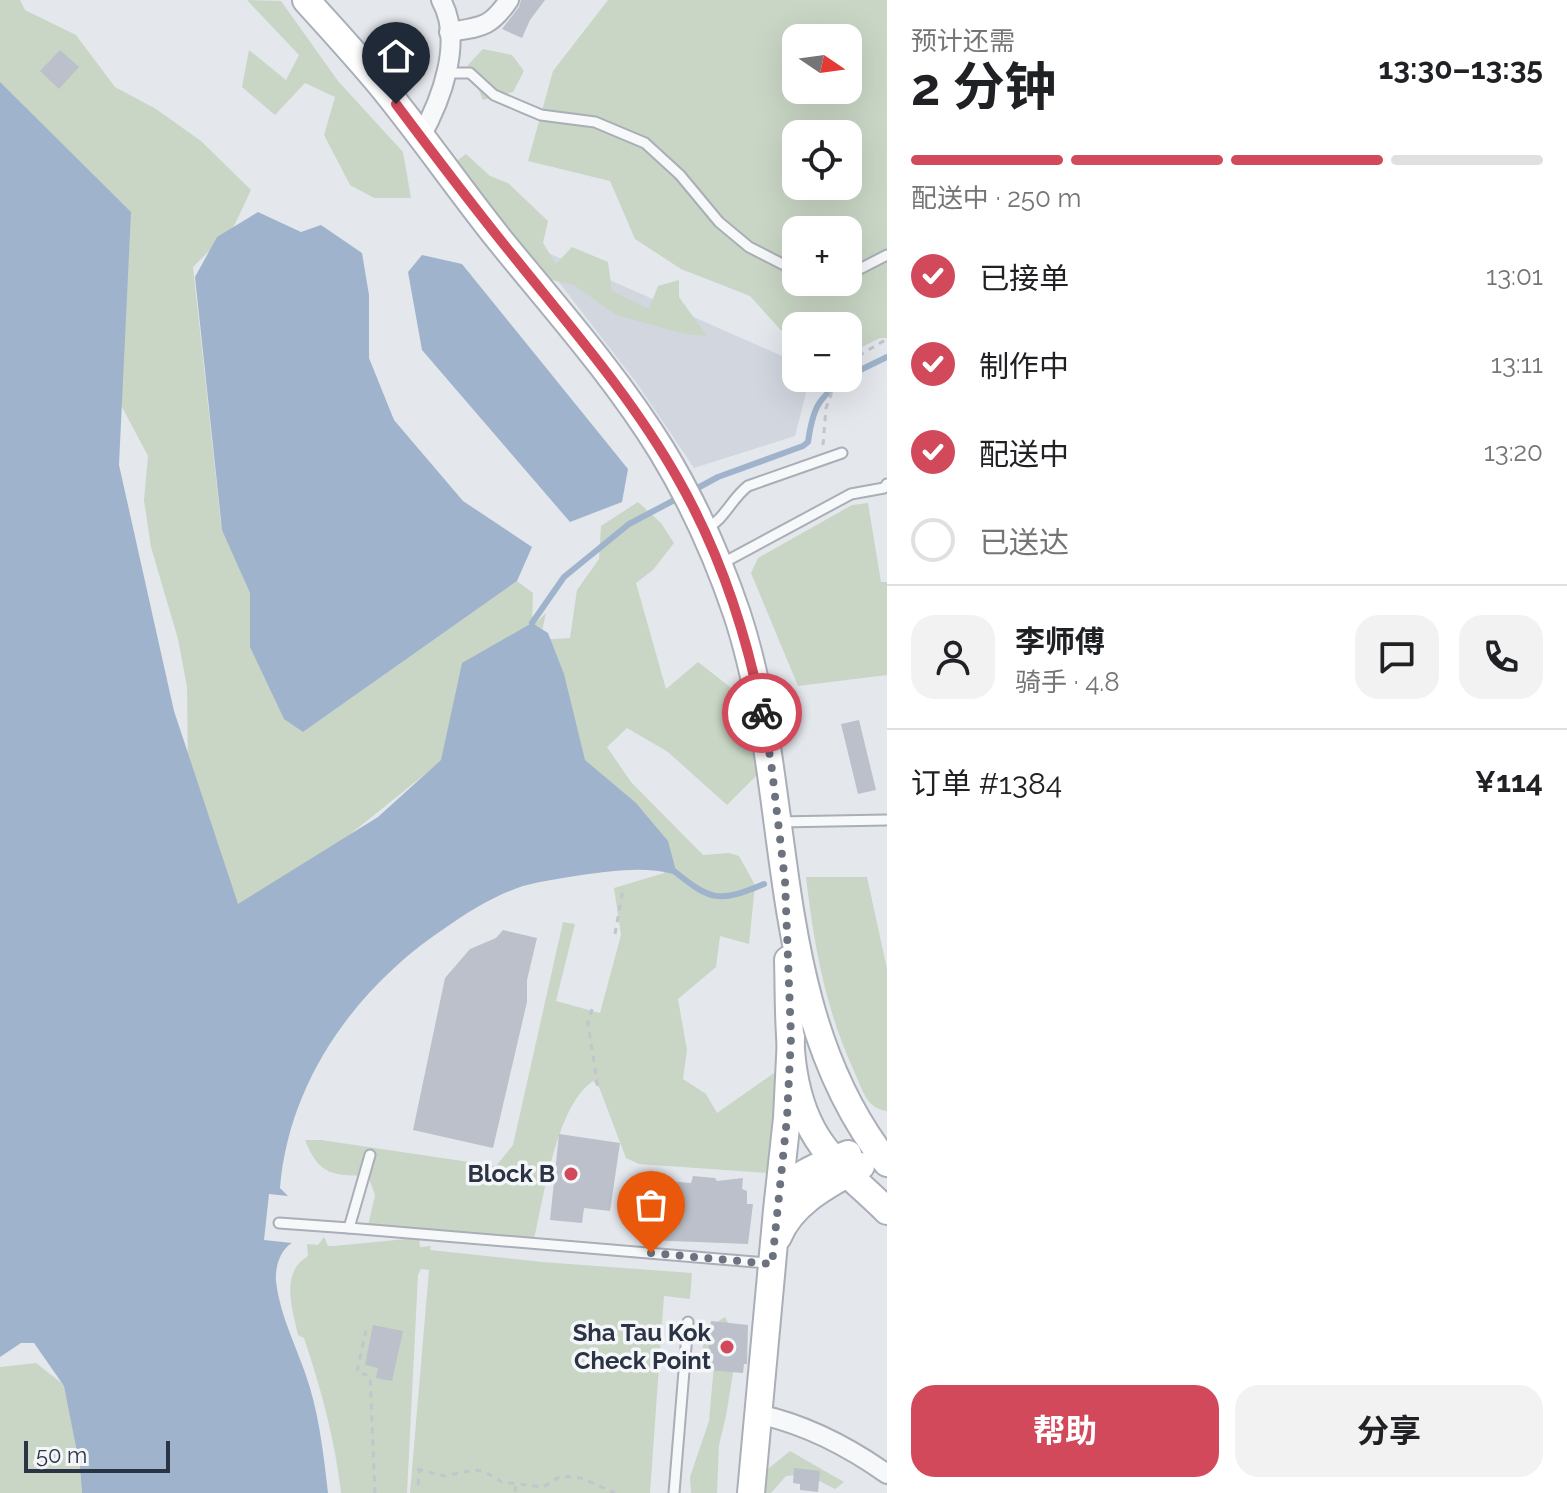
<!DOCTYPE html>
<html lang="zh">
<meta charset="utf-8">
<style>
:root{--surface:#fff;--page:#f2f2f2;--text:#202124;--muted:#757577;--line:#e0e0e0;--accent:#d1495b}
body{margin:0;font-family:Raleway,"Noto Sans SC",sans-serif;background:var(--page);color:var(--text);height:100vh;display:flex;flex-direction:column;font-size:30px;white-space:nowrap}
*{box-sizing:border-box;margin:0}
p{font-size:26px;color:var(--muted)}
.icon{flex:none;width:44px;height:44px;fill:none;stroke:currentColor;stroke-width:2;stroke-linecap:round;stroke-linejoin:round}
.map{position:relative;flex:1;overflow:hidden}
.panel{display:flex;flex-direction:column;background:var(--surface);width:680px}
.panel>*{flex:none}
.needle{width:52px;rotate:103deg}
.controls{position:absolute;left:782px;top:24px;display:grid;gap:16px}
.controls a{display:grid;place-items:center;width:80px;height:80px;border-radius:16px;background:var(--surface);box-shadow:0 8px 32px #0002;font-size:40px}
.scale{position:absolute;left:24px;bottom:20px;width:146px;box-sizing:border-box;padding-left:8px;border:4px solid #2b3445;border-top:0;font-size:22px;line-height:28px;white-space:nowrap;color:#2b3445;-webkit-text-stroke:6px #f4f6f9;paint-order:stroke}
.pin{position:absolute;display:grid;place-items:center;width:68px;height:68px;color:#fff;margin:-82px -34px;border-radius:50% 50% 50% 0;rotate:-45deg;box-shadow:0 0 8px #0007}
.pin .icon{rotate:45deg}
.courier{position:absolute;display:grid;place-items:center;width:80px;height:80px;margin:-40px;border:6px solid #d1495b;border-radius:50%;background:#fff;color:#222;box-shadow:0 2px 10px #0007}
.summary em{font-style:normal;font-weight:700}
.summary div{display:flex;flex-direction:column-reverse}
.summary{display:flex;align-items:center;justify-content:space-between;height:136px;padding:0 24px}
h1{font-size:52px;font-weight:700;line-height:60px}
.bar{display:grid;grid-template-columns:repeat(4,1fr);gap:12px 8px;align-content:center;height:96px;padding:0 24px}
.bar i{height:10px;border-radius:6px;background:var(--line)}
.bar .active{background:var(--accent)}
.bar p{grid-column:span 4}
.line{display:flex;align-items:center;gap:20px;padding:0 24px;border-top:2px solid var(--line)}
.line div{flex:1}
.round{display:grid;place-items:center;flex:none;width:84px;height:84px;border-radius:24px;background:var(--page)}
ol{padding:0 24px;list-style:none}
li{display:flex;align-items:center;gap:24px;height:88px}
li p{margin-inline-start:auto}
li .icon{padding:8px;border-radius:50%;background:var(--accent);color:#fff;stroke-width:4}
li:last-child{color:var(--muted)}
li i{width:44px;height:44px;border:4px solid var(--line);border-radius:50%}
.action{display:flex;gap:16px;margin-top:auto;padding:16px 24px}
.action a{flex:1;height:92px;border-radius:24px;background:var(--accent);color:#fff;font-size:32px;font-weight:700;line-height:92px;text-align:center}
.action a+a{background:var(--page);color:var(--text)}
main{display:flex;flex:1;min-height:0}
.map>svg:first-child{display:block}
</style>
<main>
<div class="map">
<svg width="887" height="1493" viewBox="0 0 887 1493">
<rect width="100%" height="100%" fill="#e4e7ec"/>
<!-- built -->
<polygon fill="#d2d6de" points="530,245 796,362 796,378 810,378 795,436 694,468 636,382"/>
<!-- green -->
<g fill="#c9d6c5" fill-rule="evenodd">
<path d="M0,0H20L25,10L76,35L115,87L156,109L201,141L251,190L234,226L193,267L221,524L250,593V638L303,732L517,581L533,593L532,623L515,643L546,613L540,640L570,638L577,590L599,559L601,526L638,502L661,523L674,543L653,570L636,583L666,689L698,662L748,701L757,775L727,805L668,752L627,728L607,747L631,782L703,855L729,853L739,856L755,885L749,944L720,936L716,967L678,999L687,1050L683,1079L706,1094L717,1113L777,1071L768,1173L639,1164L626,1158L599,1087L593,1081C556,1106 544,1197 534,1240L419,1239L420,1247L431,1246L430,1250L542,1262L692,1273L690,1299L664,1296L650,1493H410L429,1270L421,1269L418,1275L407,1493H341C335,1439 321,1389 304,1338L298,1335C292,1307 280,1273 308,1256L307,1244L318,1245L324,1237L328,1246H334L416,1238L368,1226L375,1195L368,1176C333,1175 319,1176 305,1140H321L496,1166L513,1145L563,922L575,924L556,1001L600,1013L621,935L614,888L664,873L656,846L445,758L353,832L289,904L214,918L188,770L187,687L178,639L151,547L144,500L148,456L105,375L0,124Z"/>
<polygon points="247,0 281,1 338,81 403,152 411,198 374,198 350,185 324,135 335,97 305,83 275,115 242,87 249,50 286,80 299,55"/>
<path d="M608,0H887V338H880L848,354V326H796V347L750,296L681,269L635,239L610,181L528,161L553,71ZM796,38H848V90H796ZM796,134H848V186H796ZM796,230H848V282H796Z"/>
<polygon points="483,49 512,55 524,71 513,92 483,100 468,65"/>
<polygon points="466,154 490,176 508,183 548,221 543,243 556,264 572,247 608,262 612,291 649,309 658,286 679,280 679,297 707,336 686,334 616,315 574,285 538,277 450,166"/>
<polygon points="868,503 881,582 887,582 887,675 798,686 751,573 758,558 852,505"/>
<path d="M806,877H867L887,969V1111C866,1109 862,1088 854,1071C825,1008 814,945 806,877Z"/>
<polygon points="725,1317 738,1342 726,1416 719,1445 717,1493 691,1493 690,1477 709,1421 714,1365 702,1351 706,1329"/>
<polygon points="36,1363 64,1385 79,1447 82,1493 0,1493 0,1367"/>
<polygon points="790,1451 844,1482 835,1489 806,1474 786,1476 771,1493 744,1493 758,1477"/>
</g>
<!-- water -->
<g fill="#9fb4cc">
<path d="M0,82L131,212L119,465L174,711L238,904L378,817L441,760L462,663L532,623L548,633L564,674L585,760L636,803L668,841L675,867L673,874C645,866 611,871 582,875C563,878 542,881 523,886C496,895 471,910 448,926C358,985 289,1079 280,1188L288,1196L269,1194L264,1240L292,1243C280,1250 275,1267 276,1281C280,1318 300,1353 310,1388C320,1422 324,1458 328,1493H82L80,1467L64,1386L34,1343H21L0,1357Z"/>
<polygon points="258,212 301,232 321,225 362,253 369,295 369,358 394,420 463,501 532,547 517,581 303,732 284,719 250,647 250,593 222,530 195,277 217,237"/>
<polygon points="422,255 462,264 628,469 622,502 570,522 422,350 408,272"/>
</g>
<g fill="none" stroke-linecap="round" stroke-linejoin="round">
<!-- stream -->
<g stroke="#9fb4cc" stroke-width="6">
<polyline points="848,376 887,357"/>
<path d="M692,491L718,477L803,446L808,442C813,407 818,399 845,378"/>
<polyline points="532,623 564,577 629,524 682,496"/>
<path d="M674,871C711,901 719,903 764,884"/>
</g>
</g>
<!-- building -->
<g fill="#bbc0ca">
<polygon points="521,0 545,0 530,20 522,38 502,29 519,7"/>
<polygon points="60,50 79,67 59,89 40,71"/>
<polygon points="859,720 876,790 858,794 841,724"/>
<polygon points="503,930 537,938 527,980 527,1002 493,1148 413,1130 445,978 470,949 496,938"/>
<polygon points="559,1134 620,1143 610,1211 584,1208 582,1223 550,1220"/>
<polygon points="693,1176 715,1178 717,1181 743,1178 742,1189 747,1191 747,1204 753,1204 748,1244 646,1240 649,1201 643,1200 644,1179 691,1183"/>
<polygon points="711,1321 748,1325 747,1364 744,1364 743,1373 707,1370"/>
<polygon points="373,1325 403,1331 392,1381 376,1378 378,1368 365,1365"/>
<polygon points="794,1468 820,1471 818,1492 800,1490 800,1484 793,1483"/>
</g>
<g fill="none" stroke-linecap="round" stroke-linejoin="round">
<!-- lane casing -->
<g stroke="#a9aeb7" stroke-width="13">
<g id="lane">
<polyline points="446,73 470,73 494,95 522,107 541,115 595,122 645,143 680,175 719,222 749,247 796,271"/>
<polyline points="848,275 887,255"/>
<path d="M706,529C725,519 731,499 748,486L842,453"/>
<polyline points="721,564 851,494 884,488 887,484"/>
<polyline points="778,822 887,820"/>
<polyline points="370,1155 349,1228 768,1263"/>
<polyline points="279,1223 349,1228"/>
<polyline points="674,1493 688,1322"/>
</g>
</g>
<!-- street casing -->
<g stroke="#a9aeb7" stroke-width="22">
<g id="street">
<path d="M449,32C481,27 490,28 509,0"/>
<path d="M420,138C441,101 464,41 441,0"/>
<path d="M758,1414C804,1424 849,1447 887,1474"/>
</g>
</g>
<!-- secondary casing -->
<g stroke="#a9aeb7" stroke-width="30">
<g id="secondary">
<path d="M306,0C331,28 357,56 381,85C422,135 459,189 499,239C555,308 615,375 662,451C693,502 718,558 737,614C796,793 764,1008 887,1163"/>
<path d="M788,960C790,1022 784,1093 822,1145C839,1169 866,1190 887,1211"/>
<path d="M778,1202C788,1175 823,1164 848,1154"/>
<path d="M778,1237C792,1202 829,1184 861,1166"/>
<polyline points="751,1493 777,1210 787,1118 791,1037"/>
</g>
</g>
<!-- path -->
<g stroke="#c2c5cb" stroke-width="3" stroke-dasharray="6 6" stroke-linecap="butt">
<polyline points="848,362 887,339"/>
<polyline points="823,445 826,408 831,395 832,378"/>
<polyline points="615,934 623,889"/>
<polyline points="592,1009 588,1023 598,1089"/>
<polyline points="366,1330 357,1372 370,1376 375,1493"/>
<polyline points="417,1469 444,1476 474,1470 483,1471 502,1482 543,1487 561,1476 581,1478 615,1493"/>
<polyline points="418,1485 420,1470"/>
<polyline points="515,1492 516,1484"/>
</g>
<!-- lane -->
<use href="#lane" stroke="#f7f8fa" stroke-width="9"/>
<!-- street -->
<use href="#street" stroke="#f7f8fa" stroke-width="18"/>
<!-- secondary -->
<use href="#secondary" stroke="#fff" stroke-width="26"/>
</g>
<g fill="none" stroke-linecap="round" stroke-linejoin="round">
<!-- done -->
<polyline stroke="#6c737f" stroke-width="8" stroke-dasharray="0 14.4" points="651,1253 772,1264 787,1118 791,1037 785,881 771,762 762,713"/>
<!-- route -->
<path stroke="#d1495b" stroke-width="10" d="M396,104C435,156 474,208 515,258C572,329 633,399 678,479C719,551 746,632 762,713"/>
</g>
<!-- markers -->
<g fill="#d1495b" stroke="#f4f6f9" stroke-width="3">
<circle cx="571" cy="1174" r="8"/>
<circle cx="727" cy="1347" r="8"/>
</g>
<g text-anchor="middle" stroke-width="7" stroke-linejoin="round" paint-order="stroke">
<!-- poi labels -->
<g font-size="24" font-weight="bold" fill="#2b3445" stroke="#f4f6f9" text-anchor="end">
<text x="555" y="1182">Block B</text>
<text x="711" y="1341">Sha Tau Kok<tspan x="711" dy="28">Check Point</tspan></text>
</g>
</g>
</svg>
<div class="controls">
<a><svg class="needle" viewBox="-14 -14 28 28"><path d="M0-13l5 13h-10z" fill="#e53935"/><path d="M0 13l5-13h-10z" fill="#757577"/></svg></a>
<a><svg class="icon" aria-label="locate" viewBox="0 0 24 24"><circle cx="12" cy="12" r="6"/><path d="M12 2v4M12 18v4M2 12h4M18 12h4"/></svg></a>
<a>+</a>
<a>−</a>
</div>
<div class="scale">50 m</div>
<div class="pin" style="left:651px;top:1253px;background:#ea580c"><svg class="icon" aria-label="bag" viewBox="0 0 24 24"><path d="M5 8h14l-1 12H6zM9 8a3 3 0 0 1 6 0"/></svg></div>
<div class="pin" style="left:396px;top:104px;background:#1f2937"><svg class="icon" aria-label="home" viewBox="0 0 24 24"><path d="M3 11l9-7 9 7M6 9v11h12V9"/></svg></div>
<div class="courier" style="left:762px;top:713px"><svg class="icon" aria-label="bike" viewBox="0 0 24 24"><circle cx="6" cy="16" r="4"/><circle cx="18" cy="16" r="4"/><path d="M6 16l4-8h5l3 8M10 8l3 8H6M13 5h3"/></svg></div>
</div>
<section class="panel">
<div class="summary"><div><h1>2 分钟</h1><p>预计还需</p></div><em>13:30–13:35</em></div>
<div class="bar"><i class="active"></i><i class="active"></i><i class="active"></i><i></i><p>配送中 · 250 m</p></div>
<ol>
<li><svg class="icon" aria-label="check" viewBox="0 0 24 24"><path d="M5 12l5 5 9-10"/></svg>已接单<p>13:01</p></li>
<li><svg class="icon" aria-label="check" viewBox="0 0 24 24"><path d="M5 12l5 5 9-10"/></svg>制作中<p>13:11</p></li>
<li><svg class="icon" aria-label="check" viewBox="0 0 24 24"><path d="M5 12l5 5 9-10"/></svg>配送中<p>13:20</p></li>
<li><i></i>已送达</li>
</ol>
<div class="line" style="height:144px"><a class="round"><svg class="icon" aria-label="person" viewBox="0 0 24 24"><circle cx="12" cy="8" r="4"/><path d="M4 21q1-7 8-7t8 7"/></svg></a><div><b>李师傅</b><p>骑手 · 4.8</p></div><a class="round"><svg class="icon" aria-label="chat" viewBox="0 0 24 24"><path d="M4 5h16v11H9l-5 4z"/></svg></a><a class="round"><svg class="icon" aria-label="phone" viewBox="0 0 24 24"><path d="M5 4h4l2 5-3 2q2 4 5 5l2-3 5 2v4C11 20 4 13 5 4z"/></svg></a></div>
<div class="line" style="height:104px"><div>订单 #1384</div><b>¥114</b></div>
<div class="action"><a>帮助</a><a>分享</a></div>
</section>
</main>
